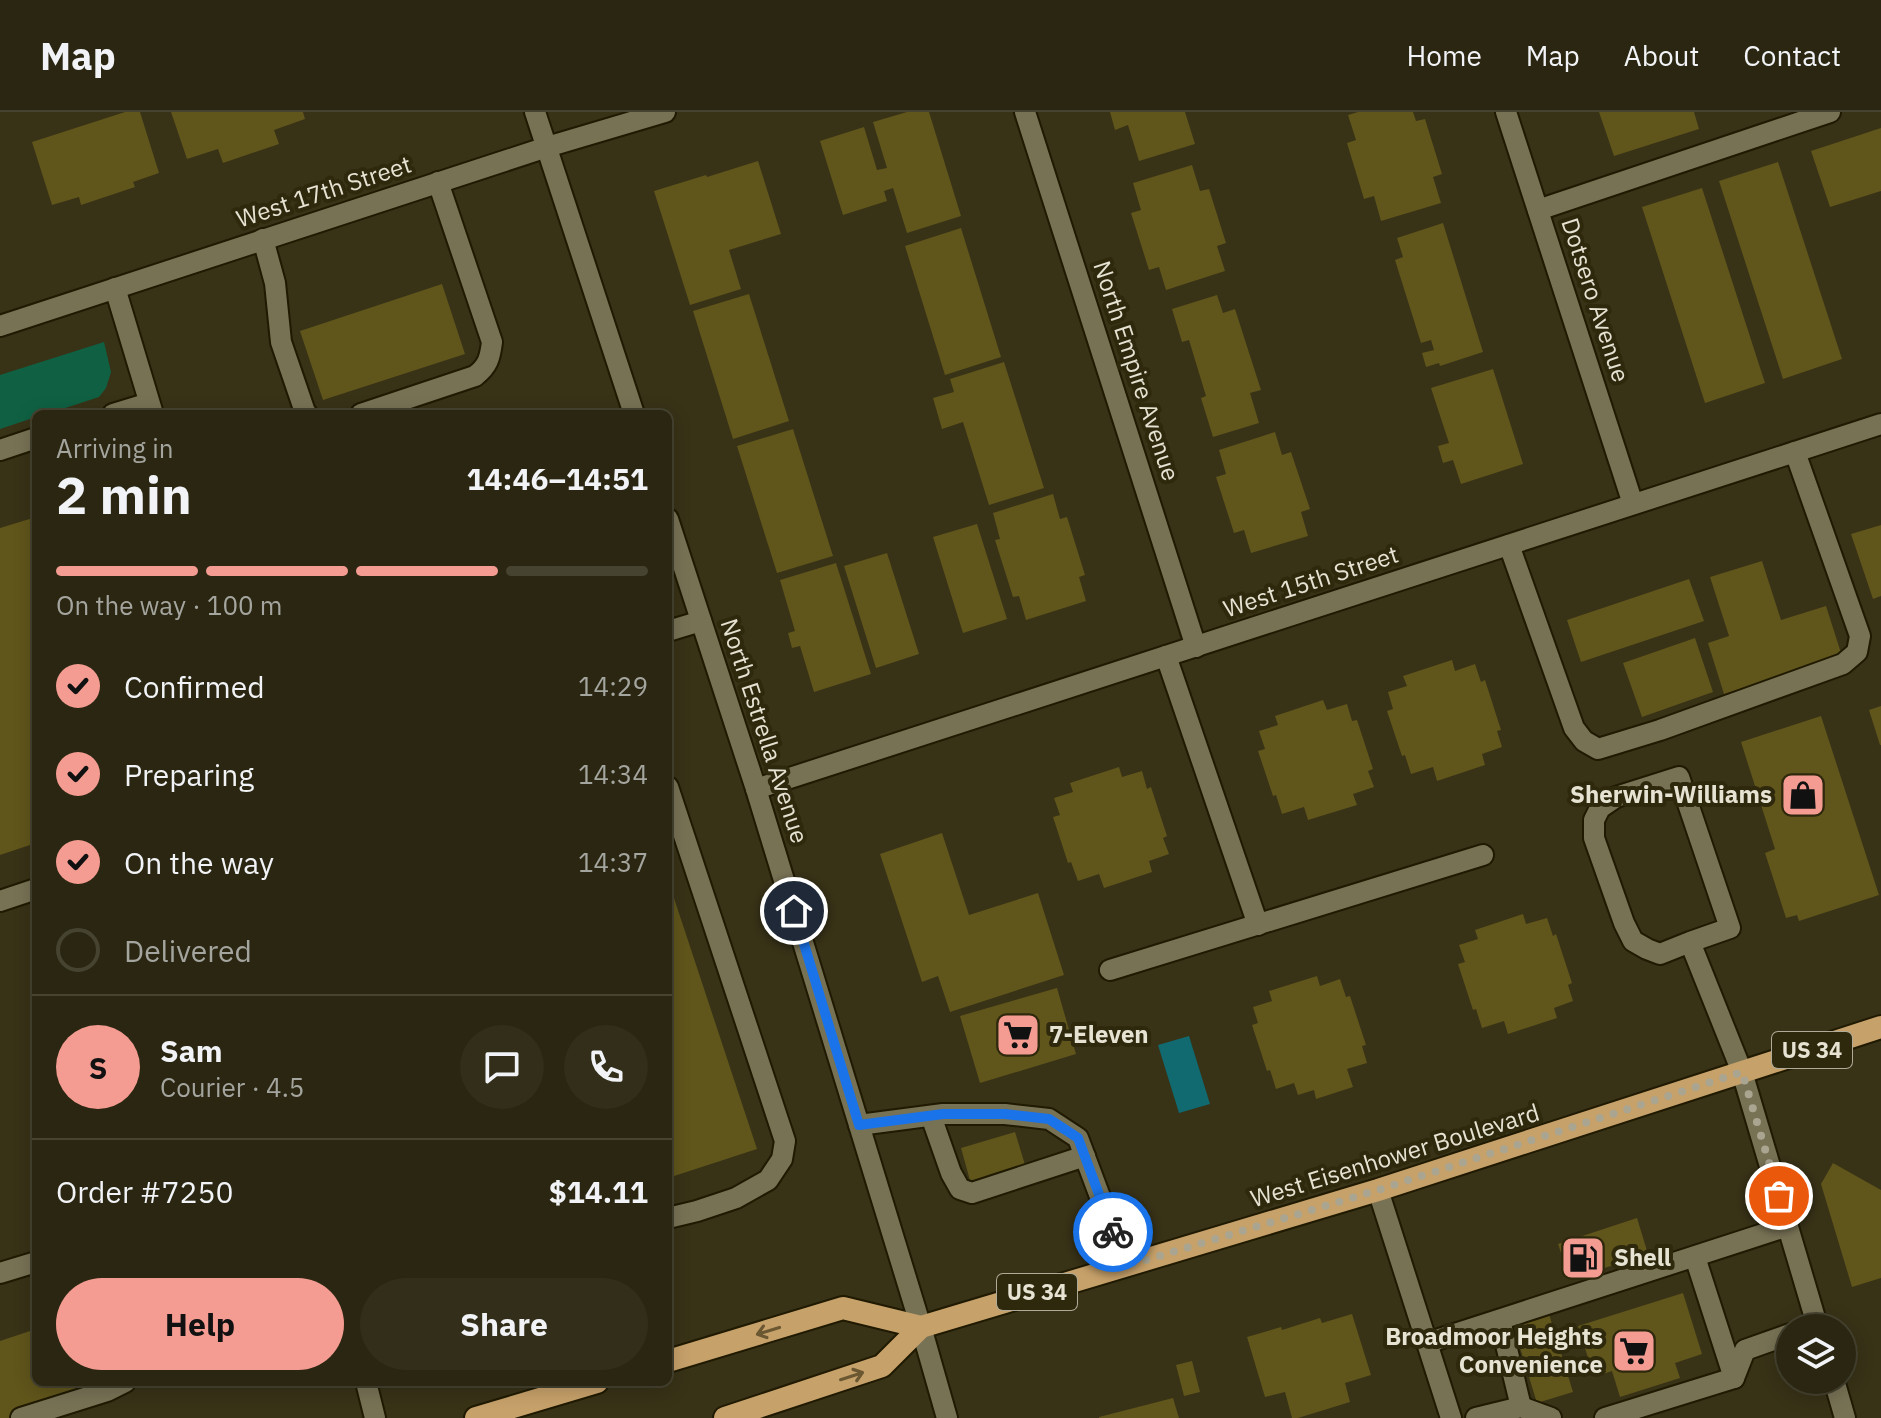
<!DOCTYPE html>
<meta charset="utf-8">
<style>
:root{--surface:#2a2611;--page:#322e1a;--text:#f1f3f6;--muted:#a5a59f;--line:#464331;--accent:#f59c92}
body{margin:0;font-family:"IBM Plex Sans",sans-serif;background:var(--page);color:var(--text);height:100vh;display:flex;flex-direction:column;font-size:30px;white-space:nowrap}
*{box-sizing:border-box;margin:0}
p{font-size:26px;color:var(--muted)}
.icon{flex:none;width:44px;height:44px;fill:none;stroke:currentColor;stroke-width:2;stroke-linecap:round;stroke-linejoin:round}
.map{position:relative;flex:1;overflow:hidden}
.sheet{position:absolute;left:32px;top:298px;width:640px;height:976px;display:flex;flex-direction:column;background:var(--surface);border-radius:12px;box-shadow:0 4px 20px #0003,0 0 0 2px var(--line)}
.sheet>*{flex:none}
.tools{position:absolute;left:1776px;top:1202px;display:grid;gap:16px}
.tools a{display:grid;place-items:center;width:80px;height:80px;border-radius:50%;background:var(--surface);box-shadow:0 4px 20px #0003,0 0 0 2px var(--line);font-size:40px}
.pin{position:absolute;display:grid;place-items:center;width:68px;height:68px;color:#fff;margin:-34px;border:4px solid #fff;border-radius:50%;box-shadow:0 2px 8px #0007}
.courier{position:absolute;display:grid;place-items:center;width:80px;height:80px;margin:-40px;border:6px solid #1a73e8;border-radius:50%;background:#fff;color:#222;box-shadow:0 2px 10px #0007}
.summary em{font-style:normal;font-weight:800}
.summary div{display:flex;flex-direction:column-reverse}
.summary{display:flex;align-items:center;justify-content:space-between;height:136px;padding:0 24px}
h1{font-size:52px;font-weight:800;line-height:60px}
.bar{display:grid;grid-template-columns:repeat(4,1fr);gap:12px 8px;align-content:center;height:96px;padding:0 24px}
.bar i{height:10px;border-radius:6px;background:var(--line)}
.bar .current{background:var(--accent)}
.bar p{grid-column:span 4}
.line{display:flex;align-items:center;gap:20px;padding:0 24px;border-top:2px solid var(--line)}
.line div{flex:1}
.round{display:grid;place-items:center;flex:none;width:84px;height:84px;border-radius:42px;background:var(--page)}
ol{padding:0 24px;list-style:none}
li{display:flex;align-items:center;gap:24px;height:88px}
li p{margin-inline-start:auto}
li .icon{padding:8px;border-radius:50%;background:var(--accent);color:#111;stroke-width:4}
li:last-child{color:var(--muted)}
li i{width:44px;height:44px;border:4px solid var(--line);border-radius:50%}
.primary-button{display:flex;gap:16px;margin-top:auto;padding:16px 24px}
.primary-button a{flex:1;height:92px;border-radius:48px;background:var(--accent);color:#111;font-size:32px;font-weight:800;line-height:92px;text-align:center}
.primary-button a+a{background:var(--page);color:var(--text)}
header{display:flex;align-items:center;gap:48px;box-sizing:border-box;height:112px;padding:0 40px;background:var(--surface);border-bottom:2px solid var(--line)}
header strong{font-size:38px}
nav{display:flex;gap:44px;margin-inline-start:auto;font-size:28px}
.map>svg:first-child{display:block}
</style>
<header>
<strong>Map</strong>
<nav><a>Home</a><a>Map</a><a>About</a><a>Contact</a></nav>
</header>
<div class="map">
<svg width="1881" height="1306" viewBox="0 0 1881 1306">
<rect width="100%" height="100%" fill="#383217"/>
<!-- green -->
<polygon fill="#106143" points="104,230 111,260 106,276 99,285 47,302 36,302 36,305 0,317 0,263"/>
<!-- water -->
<polygon fill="#106a6f" points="1189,924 1210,992 1179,1001 1158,933"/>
<!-- building -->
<g fill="#60551b">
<polygon points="125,0 140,0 159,61 133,70 135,75 81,93 79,85 52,93 32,30"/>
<polygon points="171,0 303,0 305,7 274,18 279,32 223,51 218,37 187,47"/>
<polygon points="907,0 929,0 961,104 907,121 893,76 884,79 887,89 843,103 820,29 864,15 877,58 887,56 873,10"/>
<polygon points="1110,0 1185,0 1195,32 1139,49 1128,13 1115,18"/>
<polygon points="1358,0 1413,0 1416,9 1425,7 1442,62 1433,65 1441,91 1381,109 1374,84 1364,87 1347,31 1356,28 1348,3"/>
<polygon points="1599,0 1694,0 1699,17 1614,44"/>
<polygon points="1881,16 1881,79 1830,95 1811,39"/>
<polygon points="758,49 781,122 729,138 741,177 690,193 654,79 706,63 707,65"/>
<polygon points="1778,50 1842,247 1783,267 1719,69"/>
<polygon points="1192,53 1200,79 1209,77 1226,131 1217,134 1225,159 1166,178 1159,155 1149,158 1131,101 1141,98 1133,71"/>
<polygon points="1702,76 1765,271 1705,291 1642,95"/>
<polygon points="1443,111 1483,240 1440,254 1439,251 1426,255 1422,241 1434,238 1431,228 1421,231 1395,148 1403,145 1397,126"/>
<polygon points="961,116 1001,245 945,263 905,134"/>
<polygon points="442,172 465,242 323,288 300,219"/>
<polygon points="749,182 789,309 733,327 693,199"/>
<polygon points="1217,183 1223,201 1235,197 1261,278 1250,281 1259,311 1213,325 1201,286 1206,284 1189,228 1182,230 1172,197"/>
<polygon points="1004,250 1044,376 989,393 963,310 942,317 933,286 954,280 950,267"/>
<polygon points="1493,257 1523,352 1461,372 1453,348 1443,351 1438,334 1449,331 1431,276"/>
<polygon points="793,317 833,444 777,461 737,334"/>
<polygon points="1275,320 1282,343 1291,340 1310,397 1301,400 1308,424 1251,441 1244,418 1234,421 1216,365 1226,362 1219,338"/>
<polygon points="1053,382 1060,407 1067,405 1085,463 1079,465 1086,489 1026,508 1019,484 1013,485 995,428 1000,427 993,401"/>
<polygon points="36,405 36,731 0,743 0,416"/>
<polygon points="977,412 1007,507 963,521 933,425"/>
<polygon points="1881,413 1881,484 1873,487 1851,422"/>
<polygon points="887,441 919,542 876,556 844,454"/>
<polygon points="1762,449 1781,508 1826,494 1842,544 1724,582 1708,531 1729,524 1710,465"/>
<polygon points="836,451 871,562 814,580 800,534 792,536 788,521 795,519 780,468"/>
<polygon points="1689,467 1704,509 1581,550 1567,508"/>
<polygon points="1695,526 1713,580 1642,605 1623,551"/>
<polygon points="1452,548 1455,559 1475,552 1481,570 1485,568 1501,618 1497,619 1502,635 1482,642 1485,653 1437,669 1433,655 1411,662 1405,643 1402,644 1387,599 1393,597 1388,580 1407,574 1403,564"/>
<polygon points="1323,588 1327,598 1347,592 1352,609 1357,608 1373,657 1368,659 1374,675 1353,682 1357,693 1308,708 1304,695 1282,702 1276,683 1273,684 1258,639 1265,637 1259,619 1278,613 1275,604"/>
<polygon points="1881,594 1881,633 1880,633 1869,598"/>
<polygon points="1821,604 1879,783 1799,809 1797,803 1786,806 1765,741 1775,737 1741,630"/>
<polygon points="1119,655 1122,665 1142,659 1147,677 1151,675 1167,724 1163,726 1169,742 1149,749 1152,760 1104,776 1099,762 1078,769 1071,750 1068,751 1053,705 1060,703 1054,686 1073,680 1070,671"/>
<polygon points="942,721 969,803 1038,781 1064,863 950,900 938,864 922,870 880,742"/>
<polygon points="668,768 757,1037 668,1066"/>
<polygon points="1523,802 1526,812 1547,806 1553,824 1556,822 1572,871 1568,873 1573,889 1554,896 1557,906 1508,922 1504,909 1482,916 1476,897 1473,898 1458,852 1465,850 1459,833 1478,827 1475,818"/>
<polygon points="1317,864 1320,874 1340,867 1346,885 1350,884 1366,933 1362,934 1367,951 1347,957 1353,975 1316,987 1314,978 1298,983 1294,971 1276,977 1270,958 1267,959 1252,913 1258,911 1253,895 1272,889 1269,879"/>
<polygon points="1057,876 1076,942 980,971 960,904"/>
<polygon points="1015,1020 1026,1056 971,1072 961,1036"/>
<polygon points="1833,1051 1881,1078 1881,1166 1852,1175 1821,1072"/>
<polygon points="1637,1106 1648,1142 1570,1167 1558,1132"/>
<polygon points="1683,1181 1702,1242 1675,1251 1680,1266 1620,1285 1612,1259 1594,1265 1578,1214"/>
<polygon points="1352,1202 1371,1263 1345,1271 1350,1290 1298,1306 1292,1306 1285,1280 1265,1285 1247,1225 1281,1215 1282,1218 1320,1206 1322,1211"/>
<polygon points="1549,1202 1573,1280 1537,1291 1513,1213"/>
<polygon points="36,1217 36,1270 85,1270 88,1280 9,1306 0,1306 0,1229"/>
<polygon points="1192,1249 1200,1280 1184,1284 1176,1253"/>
<polygon points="1173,1286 1179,1306 1099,1306 1099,1305"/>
</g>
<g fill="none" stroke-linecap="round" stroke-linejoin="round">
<!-- service casing -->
<g stroke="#1f1a01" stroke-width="24">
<g id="service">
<polyline points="1538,98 1830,0"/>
<polyline points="263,127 275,171 281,230 305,300 307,302"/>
<polyline points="115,176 153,302"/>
<polyline points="113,302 149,291"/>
<path d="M361,302L475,264C488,254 490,246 492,230L438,70"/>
<polyline points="0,338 36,326"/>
<polyline points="1509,433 1574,616 1584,629 1598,637 1660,618 1843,552 1857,540 1860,524 1795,340"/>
<polyline points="668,519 701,509"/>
<polyline points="1166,544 1258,813"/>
<polyline points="668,675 785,1029 782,1047 768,1068 736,1086 697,1099 668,1106"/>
<polyline points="0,789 36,777"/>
<polyline points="1690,830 1660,842 1647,837 1633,829 1624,811 1594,726 1594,708 1600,696 1616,685 1679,665 1730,816 1690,830 1742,960"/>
<polyline points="1110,858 1483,743"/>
<polyline points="931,1004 951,1061 960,1077 972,1081 1085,1044"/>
<polyline points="859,1013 943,1002 1005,1002 1049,1007 1078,1026 1126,1154"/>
<polyline points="1695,1145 1734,1266"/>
<polyline points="0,1161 36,1150"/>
<polyline points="1500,1208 1521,1295"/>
<polyline points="1427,1231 1788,1114"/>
<polyline points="366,1270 375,1306"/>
<polyline points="21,1306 107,1279 125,1270"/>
<polyline points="1476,1306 1521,1295 1551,1306"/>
<polyline points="1605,1306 1734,1266 1745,1238 1790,1222"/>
</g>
</g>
<!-- minor casing -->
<g stroke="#1f1a01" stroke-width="24">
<g id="minor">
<polyline points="535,0 634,302"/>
<polyline points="1025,0 1196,535"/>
<polyline points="1506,0 1633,392"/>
<polyline points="0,214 547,35 665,0"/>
<polyline points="668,407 756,677 921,1215 947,1306"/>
<polyline points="756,677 1881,312"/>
<polyline points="1742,960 1818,1216"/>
<polyline points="1378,1078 1451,1306"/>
<polyline points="1834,1268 1845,1306"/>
</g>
</g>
<!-- trunk casing -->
<g stroke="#1f1a01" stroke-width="26">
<g id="trunk">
<polyline points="668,1249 843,1196 921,1215"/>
<polyline points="476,1306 597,1270"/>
<polyline points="725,1306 882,1254 921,1215 1378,1078 1881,915"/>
</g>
</g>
<!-- service -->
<use href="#service" stroke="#787255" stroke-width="20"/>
<!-- minor -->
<use href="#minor" stroke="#787255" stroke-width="20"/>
<!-- trunk -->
<use href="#trunk" stroke="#c7a16a" stroke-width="22"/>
</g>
<!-- one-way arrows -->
<defs><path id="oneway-shaft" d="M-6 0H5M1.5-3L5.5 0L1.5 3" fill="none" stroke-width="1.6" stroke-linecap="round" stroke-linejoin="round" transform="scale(2)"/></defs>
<g stroke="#6b5832">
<use href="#oneway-shaft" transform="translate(768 1219) rotate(163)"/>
<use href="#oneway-shaft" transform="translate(852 1264) rotate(-18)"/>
</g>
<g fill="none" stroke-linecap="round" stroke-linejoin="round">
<!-- done -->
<polyline stroke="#a9a591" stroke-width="8" stroke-dasharray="0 14.4" points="1113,1120 1126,1154 1378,1078 1742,960 1779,1084"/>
<!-- route -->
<polyline stroke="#1a73e8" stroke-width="10" points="794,799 859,1013 943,1002 1005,1002 1049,1007 1078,1026 1113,1120"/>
</g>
<!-- icons -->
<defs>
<g id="shop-square" transform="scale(2.3)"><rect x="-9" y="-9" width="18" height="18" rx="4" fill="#f59c92" stroke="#2e280d"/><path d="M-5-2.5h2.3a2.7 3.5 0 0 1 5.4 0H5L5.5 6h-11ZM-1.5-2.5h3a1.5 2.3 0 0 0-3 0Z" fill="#111"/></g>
<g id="supermarket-square" transform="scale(2.3)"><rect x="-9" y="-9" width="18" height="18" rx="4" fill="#f59c92" stroke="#2e280d"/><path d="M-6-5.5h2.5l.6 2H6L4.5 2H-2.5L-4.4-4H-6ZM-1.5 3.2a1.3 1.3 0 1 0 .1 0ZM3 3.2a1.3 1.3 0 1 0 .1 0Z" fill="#111"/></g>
<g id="fuel-square" transform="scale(2.3)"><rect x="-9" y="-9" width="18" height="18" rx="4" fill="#f59c92" stroke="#2e280d"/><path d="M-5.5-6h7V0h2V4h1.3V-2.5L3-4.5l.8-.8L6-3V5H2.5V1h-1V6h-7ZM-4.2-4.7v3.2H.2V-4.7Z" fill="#111"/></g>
</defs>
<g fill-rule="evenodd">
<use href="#shop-square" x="1803" y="683"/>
<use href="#supermarket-square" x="1018" y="923"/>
<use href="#fuel-square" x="1583" y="1146"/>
<use href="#supermarket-square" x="1634" y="1239"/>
</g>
<g text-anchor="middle" stroke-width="8" stroke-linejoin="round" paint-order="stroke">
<!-- shield labels -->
<g fill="#2e280d" stroke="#afab98" stroke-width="2">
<rect x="1772" y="920" width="80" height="36" rx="6"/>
<rect x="997" y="1162" width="80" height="36" rx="6"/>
</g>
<g font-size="22" font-weight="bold" fill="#e6e3d3">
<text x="1812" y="946">US 34</text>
<text x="1037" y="1188">US 34</text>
</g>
<!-- street labels -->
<g font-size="24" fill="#e6e3d3" stroke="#2e280d">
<text transform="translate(324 80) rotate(-18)" y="8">West 17th Street</text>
<text transform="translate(1595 188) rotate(72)" y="8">Dotsero Avenue</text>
<text transform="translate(1136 259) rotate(72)" y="8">North Empire Avenue</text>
<text transform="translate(1311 470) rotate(-18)" y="8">West 15th Street</text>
<text transform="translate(764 619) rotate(72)" y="8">North Estrella Avenue</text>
<text transform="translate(1395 1044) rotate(-17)" y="8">West Eisenhower Boulevard</text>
</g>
<!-- poi labels -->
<g font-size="24" font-weight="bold" fill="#e6e3d3" stroke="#2e280d" text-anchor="end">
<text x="1772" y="691">Sherwin-Williams</text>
<text x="1049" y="931" text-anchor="start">7-Eleven</text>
<text x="1614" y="1154" text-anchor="start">Shell</text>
<text x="1603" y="1233">Broadmoor Heights<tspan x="1603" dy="28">Convenience</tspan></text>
</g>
</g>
</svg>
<div class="tools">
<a><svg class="icon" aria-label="layers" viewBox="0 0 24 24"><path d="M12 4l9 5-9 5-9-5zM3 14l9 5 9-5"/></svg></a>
</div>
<div class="pin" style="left:1779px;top:1084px;background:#ea580c"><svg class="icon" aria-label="bag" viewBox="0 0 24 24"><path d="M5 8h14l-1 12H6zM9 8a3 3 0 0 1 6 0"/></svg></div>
<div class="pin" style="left:794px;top:799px;background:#1f2937"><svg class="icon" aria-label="home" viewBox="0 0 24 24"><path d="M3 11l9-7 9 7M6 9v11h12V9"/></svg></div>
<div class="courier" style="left:1113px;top:1120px"><svg class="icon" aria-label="bike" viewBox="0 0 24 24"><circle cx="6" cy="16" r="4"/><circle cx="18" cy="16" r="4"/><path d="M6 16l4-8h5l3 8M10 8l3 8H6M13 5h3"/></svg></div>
<section class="sheet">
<div class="summary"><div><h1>2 min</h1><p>Arriving in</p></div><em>14:46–14:51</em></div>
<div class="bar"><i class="current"></i><i class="current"></i><i class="current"></i><i></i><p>On the way · 100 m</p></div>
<ol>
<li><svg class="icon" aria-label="check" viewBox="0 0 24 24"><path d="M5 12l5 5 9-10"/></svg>Confirmed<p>14:29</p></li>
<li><svg class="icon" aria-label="check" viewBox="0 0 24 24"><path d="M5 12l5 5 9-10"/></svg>Preparing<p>14:34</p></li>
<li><svg class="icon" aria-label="check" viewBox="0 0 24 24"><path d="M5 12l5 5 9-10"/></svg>On the way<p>14:37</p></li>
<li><i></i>Delivered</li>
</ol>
<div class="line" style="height:144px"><b class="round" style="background:var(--accent);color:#111">S</b><div><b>Sam</b><p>Courier · 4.5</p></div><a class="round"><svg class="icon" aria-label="chat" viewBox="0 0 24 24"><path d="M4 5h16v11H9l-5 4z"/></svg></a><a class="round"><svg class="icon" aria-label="phone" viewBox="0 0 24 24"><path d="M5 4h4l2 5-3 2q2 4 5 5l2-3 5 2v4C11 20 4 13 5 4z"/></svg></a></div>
<div class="line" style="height:104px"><div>Order #7250</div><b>$14.11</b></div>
<div class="primary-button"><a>Help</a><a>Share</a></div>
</section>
</div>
